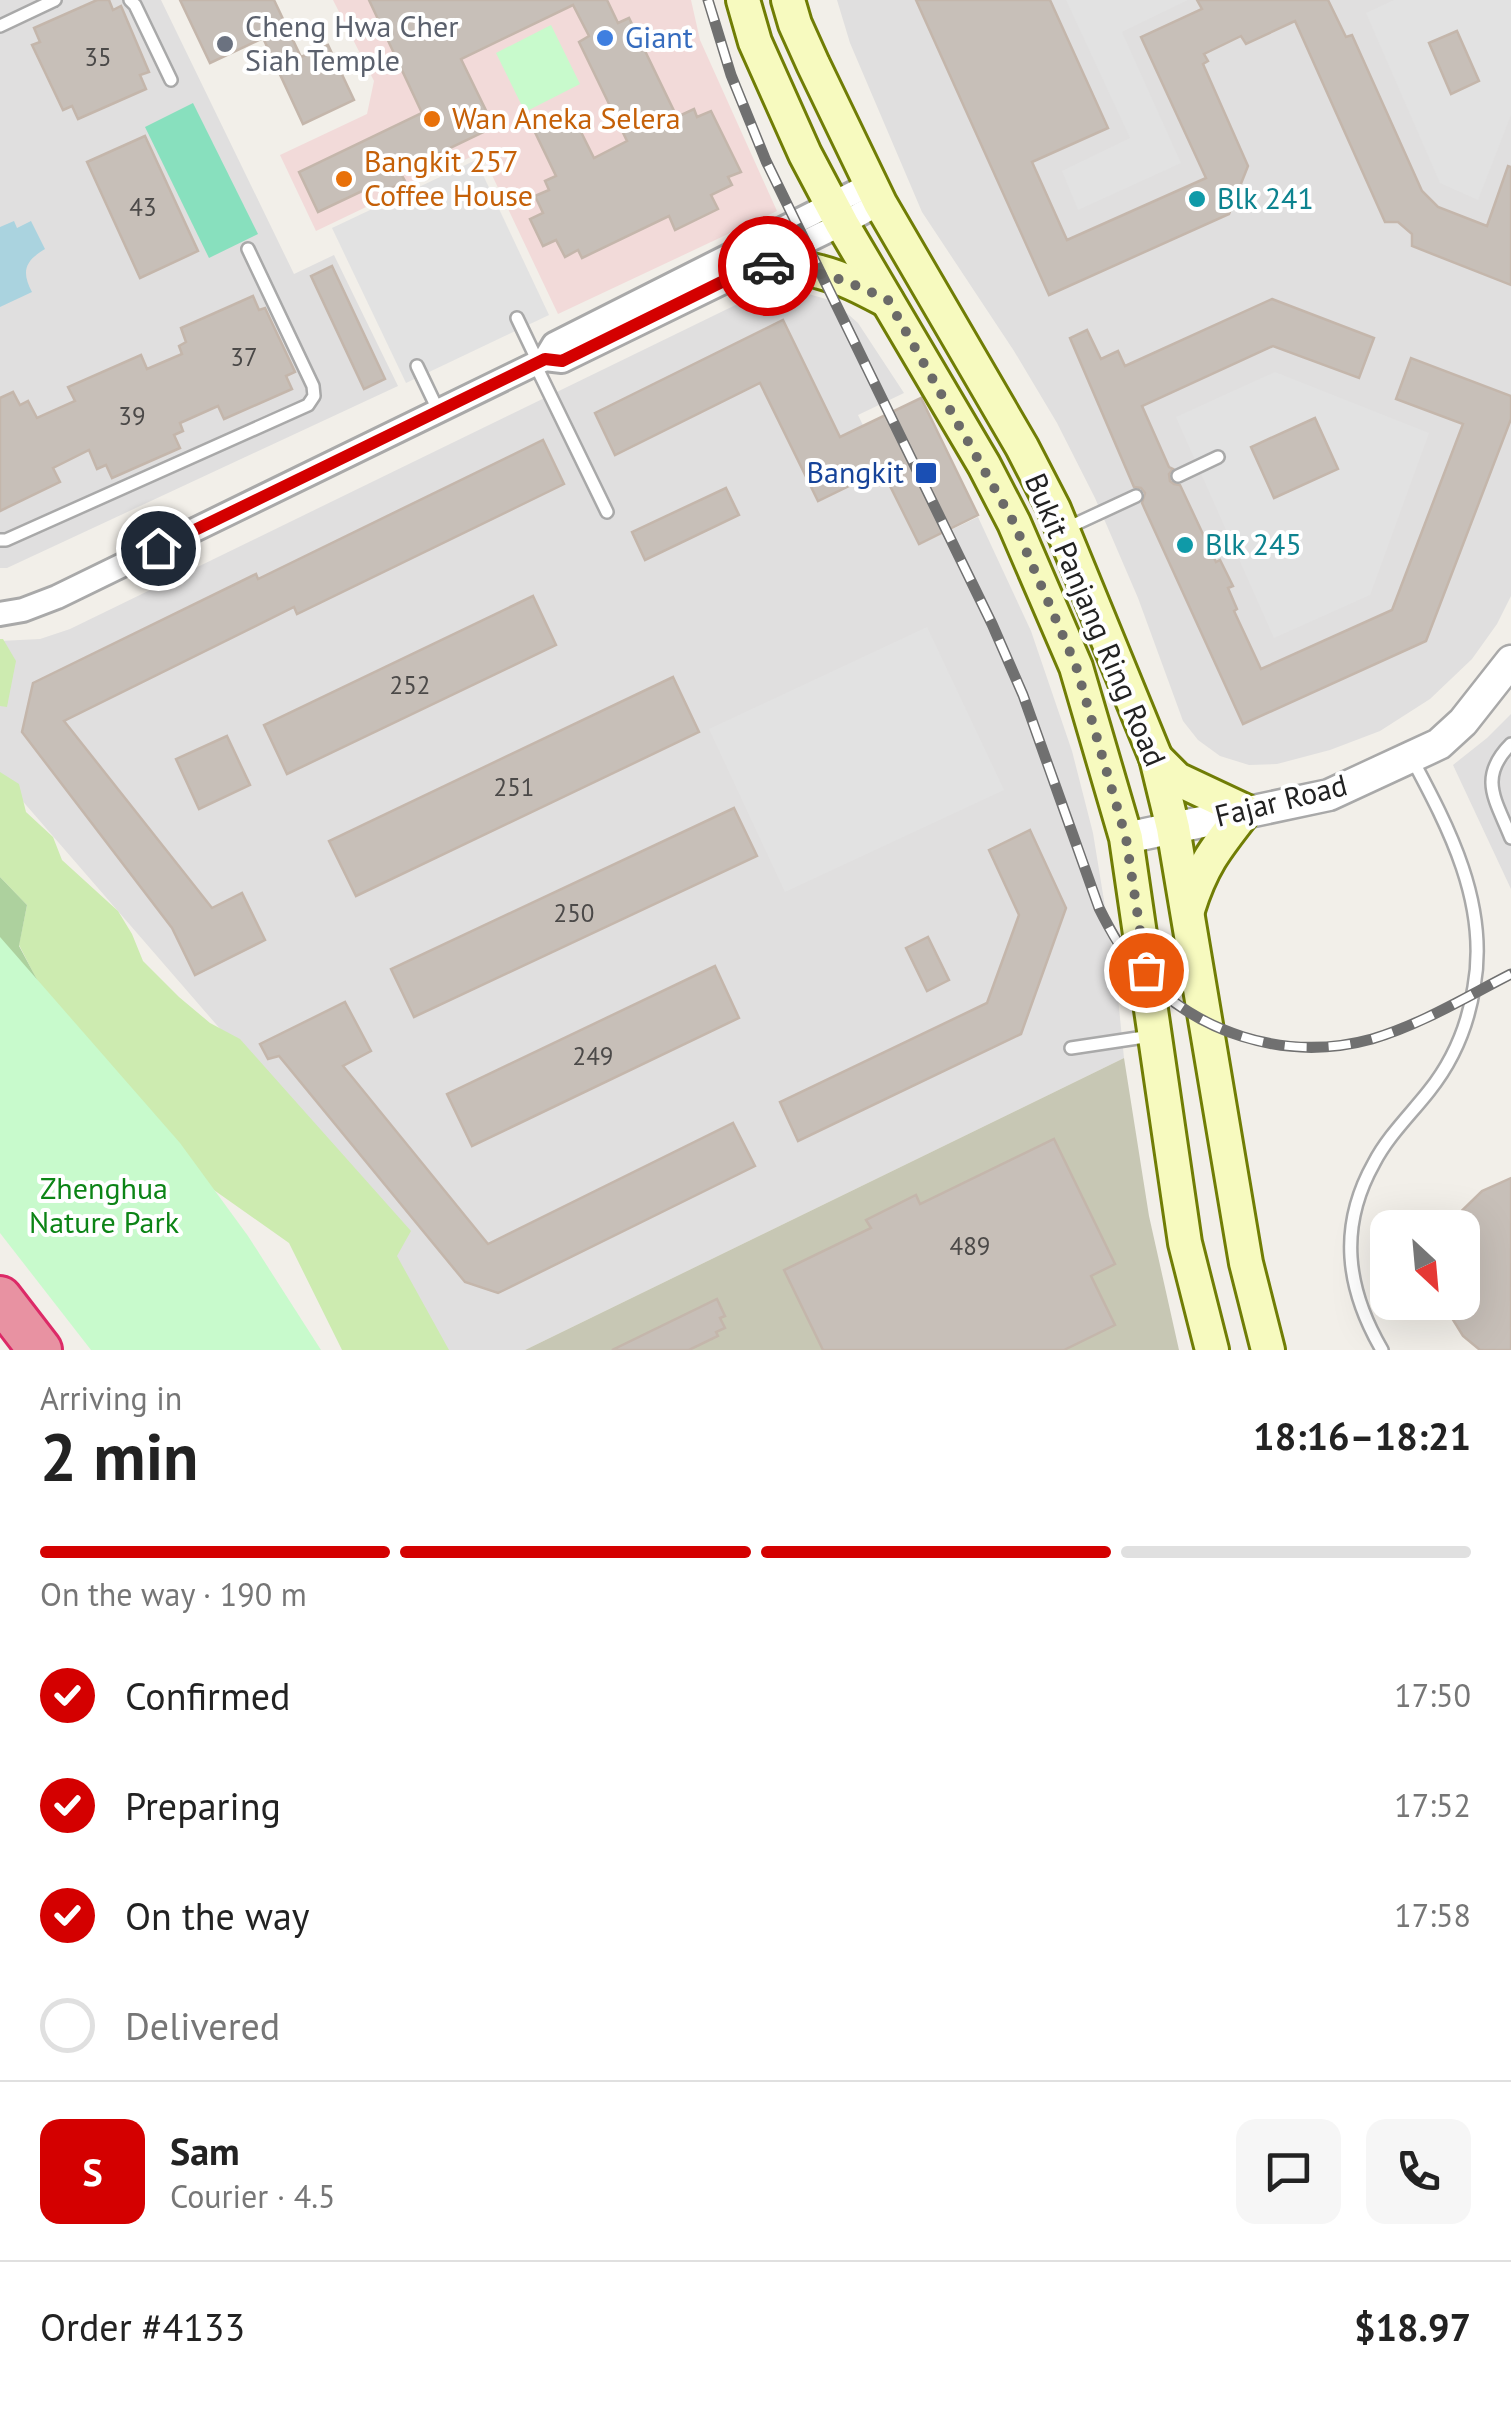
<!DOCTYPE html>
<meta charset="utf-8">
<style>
:root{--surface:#fff;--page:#f6f6f6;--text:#222;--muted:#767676;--line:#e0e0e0;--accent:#d40000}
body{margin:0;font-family:"PT Sans",sans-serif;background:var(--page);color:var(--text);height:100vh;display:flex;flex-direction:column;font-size:38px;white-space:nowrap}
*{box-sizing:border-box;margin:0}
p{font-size:32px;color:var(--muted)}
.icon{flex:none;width:55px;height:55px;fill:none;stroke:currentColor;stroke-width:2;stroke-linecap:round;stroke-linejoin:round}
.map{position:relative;height:1350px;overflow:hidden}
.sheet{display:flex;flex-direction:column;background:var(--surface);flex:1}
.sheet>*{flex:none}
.needle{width:65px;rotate:154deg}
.tools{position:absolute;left:1370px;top:1210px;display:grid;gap:20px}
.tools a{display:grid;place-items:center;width:110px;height:110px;border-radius:20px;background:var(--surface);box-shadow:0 10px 40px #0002;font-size:50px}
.pin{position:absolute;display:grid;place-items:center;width:85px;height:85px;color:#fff;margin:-42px;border:5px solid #fff;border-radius:50%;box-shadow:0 2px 10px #0007}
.courier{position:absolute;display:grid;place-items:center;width:100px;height:100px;margin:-50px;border:8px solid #d40000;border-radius:50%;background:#fff;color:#222;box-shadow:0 2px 12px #0007}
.headline em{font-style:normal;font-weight:800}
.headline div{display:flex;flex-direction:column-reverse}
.headline{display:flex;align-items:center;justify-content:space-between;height:170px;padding:0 40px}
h1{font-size:65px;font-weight:800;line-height:75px}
.bar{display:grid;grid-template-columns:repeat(4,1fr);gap:15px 10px;align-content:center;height:120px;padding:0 40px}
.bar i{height:12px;border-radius:8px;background:var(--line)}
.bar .current{background:var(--accent)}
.bar p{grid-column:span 4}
.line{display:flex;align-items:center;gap:25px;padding:0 40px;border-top:2px solid var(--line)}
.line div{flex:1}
.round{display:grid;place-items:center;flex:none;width:105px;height:105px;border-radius:20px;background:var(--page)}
ol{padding:0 40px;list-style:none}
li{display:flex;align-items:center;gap:30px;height:110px}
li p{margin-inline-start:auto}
li .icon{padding:10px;border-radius:50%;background:var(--accent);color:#fff;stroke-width:4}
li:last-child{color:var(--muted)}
li i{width:55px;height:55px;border:5px solid var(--line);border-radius:50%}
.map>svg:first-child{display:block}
</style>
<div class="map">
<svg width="1511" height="1350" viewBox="0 0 1511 1350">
<rect width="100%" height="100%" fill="#f2efe9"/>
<!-- residential -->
<g fill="#e0dfdf">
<polygon points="0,0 161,0 294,274 334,255 398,386 7,568 0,568"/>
<polygon points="837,0 1511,0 1511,596 1497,624 1472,659 1430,699 1380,731 1330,750 1277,764 1249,765 1220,756 1198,740 1183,721 1138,598 1095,498 1057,423 1014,351 922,212 850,43"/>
<polygon points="791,289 826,299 841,308 858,323 904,393 858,415 921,544 978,517 1031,631 1072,751 1093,833 1115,968 1124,1058 525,1350 447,1350 267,1083 0,775 0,641 40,639 70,629 754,296 773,290"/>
<polygon points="1511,714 1511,889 1453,765 1487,738"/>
</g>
<!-- commercial -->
<polygon fill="#f2dad9" points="333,0 691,0 700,40 777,211 558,314 481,152 316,231 280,155 367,114 374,81"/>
<!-- construction -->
<polygon fill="#c7c7b4" points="1124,1058 1149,1216 1179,1350 525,1350"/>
<!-- grass -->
<g fill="#cdebb0">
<polygon points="0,639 3,639 16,661 7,707 0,706"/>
<polygon points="0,772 19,784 26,812 53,837 62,860 118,911 132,934 143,961 179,997 210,1023 240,1039 411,1231 397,1256 449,1350 342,1350 289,1243 0,1039 54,1013 19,945 27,905 0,877"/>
</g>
<!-- forest -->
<polygon fill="#add19e" points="0,877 27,905 19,946 55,1013 0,1014"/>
<!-- park -->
<g fill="#c8facc">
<polygon points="551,25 580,84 525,112 496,53"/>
<polygon points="0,937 180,1143 248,1236 321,1350 91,1350 0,1233"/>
</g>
<!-- pitch -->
<polygon fill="#88e0be" points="193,103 258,234 209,258 145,127"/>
<!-- parking -->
<g fill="#e2e2e2">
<polygon points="1066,0 1188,0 1122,32 1181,163 1078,210 1062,171 1130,138"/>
<polygon points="1394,0 1511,0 1511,115 1478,200 1440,183 1366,13"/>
<polygon points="476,160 549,315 406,383 332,228"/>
<polygon points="1275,372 1429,433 1370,595 1274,638 1176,417"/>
<polygon points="927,627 1004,790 785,892 709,729"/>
</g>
<!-- water -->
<path fill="#aad3df" d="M14,221L17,228L31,221L45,249C25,261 21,271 32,292L0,307V227Z"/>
<!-- building -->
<g fill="#c7bfb8" stroke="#c4b6ab" stroke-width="2.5">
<polygon points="97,0 109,0 113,10 121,6 149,72 140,75 146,89 78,119 72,106 63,110 43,68 32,45 40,42 34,28"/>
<polygon points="180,0 274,0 301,57 328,45 354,100 303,124 263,38 210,63"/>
<polygon points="369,0 607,0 618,23 629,18 677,117 694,109 697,117 711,111 741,172 728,177 732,185 711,195 718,209 675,230 669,216 582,258 578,250 565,257 556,240 543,246 530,219 543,213 535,196 549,190 545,181 556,176 532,126 569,108 594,158 627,141 579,42 589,36 573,5 461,59 494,127 400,172 405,181 383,192 379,183 318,212 299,172 422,113"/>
<polygon points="916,0 1050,0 1108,128 1032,162 1067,240 1206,178 1141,37 1202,9 1197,0 1328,0 1346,37 1352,35 1422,191 1438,207 1487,226 1508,166 1511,167 1511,285 1412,246 1412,234 1398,222 1385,222 1295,21 1246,44 1241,36 1204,54 1208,61 1203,64 1248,166 1229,214 1049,295"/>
<polygon points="1457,31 1479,81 1451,94 1429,43"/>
<polygon points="145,136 198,251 140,278 87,162"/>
<polygon points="332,266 385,379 364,389 311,276"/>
<polygon points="253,296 259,310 265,308 295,372 286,376 292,389 224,419 218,406 180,423 183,431 174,435 180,448 112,478 106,465 97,469 89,450 53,468 60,482 0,511 0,398 13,392 20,405 28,401 37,418 75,401 68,387 141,355 147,369 182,354 179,346 186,342 181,328"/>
<polygon points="1272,299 1374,338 1359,378 1273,346 1142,406 1169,467 1173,469 1169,474 1170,481 1174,484 1180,485 1216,562 1220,560 1233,586 1228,588 1237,609 1234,611 1261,669 1392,610 1463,424 1396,399 1411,358 1511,396 1511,419 1426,641 1243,724 1142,503 1145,493 1141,488 1134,487 1070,338 1087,330 1101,359 1118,351 1125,366"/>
<polygon points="783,320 840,437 921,398 978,515 919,544 882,470 818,501 760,383 615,455 595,413"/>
<polygon points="1315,418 1338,469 1274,498 1251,447"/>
<polygon points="543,440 564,484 297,614 294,607 64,721 212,908 242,893 265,940 195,975 172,928 22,732 33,683 256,574 258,579"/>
<polygon points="726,488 739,515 645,560 632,532"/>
<polygon points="533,596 556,645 287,774 264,725"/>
<polygon points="673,677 699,732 356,896 329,841"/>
<polygon points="227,736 250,785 199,809 176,759"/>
<polygon points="734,808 757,856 414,1017 391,969"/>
<polygon points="1030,830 1066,908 1021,1034 798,1141 780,1102 987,1003 1019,915 989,850"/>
<polygon points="928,937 949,980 927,991 906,948"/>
<polygon points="715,966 739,1018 472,1146 447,1094"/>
<polygon points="345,1002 371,1051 343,1066 488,1244 733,1123 755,1166 498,1293 465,1282 279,1056 268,1059 260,1044"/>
<polygon points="1054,1139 1115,1264 1091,1276 1115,1325 1064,1350 823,1350 784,1270 871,1228 866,1220 916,1195 920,1204"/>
<polygon points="1511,1178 1511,1350 1480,1350 1463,1336 1442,1302 1462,1302 1462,1228 1444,1228 1482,1191"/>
<polygon points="717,1299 725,1316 720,1318 725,1328 716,1332 718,1336 689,1350 612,1350"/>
</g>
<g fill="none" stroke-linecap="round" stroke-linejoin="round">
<!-- service casing -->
<g stroke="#a9a9a9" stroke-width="16">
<g id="service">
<polyline points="130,0 135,5 171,80"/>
<polyline points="0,26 55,0"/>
<polyline points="517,318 538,362"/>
<polyline points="535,364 607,512"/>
<polyline points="417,366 438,410"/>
<polyline points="1178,476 1218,457"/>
<polyline points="1067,528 1136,496"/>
<polyline points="0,540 6,540 308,405 314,396 313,386 248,249"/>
<path d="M1511,744C1477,778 1496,800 1511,838"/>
<polyline points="1071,1048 1151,1036"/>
<path d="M1382,1350C1346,1288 1338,1227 1374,1163C1388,1136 1411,1114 1429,1091C1453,1061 1468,1025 1474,987C1489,904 1449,828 1411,757"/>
</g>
</g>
<!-- minor casing -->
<g stroke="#a9a9a9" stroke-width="28">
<g id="minor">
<polyline points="545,359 562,361 842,224 880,203"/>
<polyline points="0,614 23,610 57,597 545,359 554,344 871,184"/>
</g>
</g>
<!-- tertiary casing -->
<g stroke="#a9a9a9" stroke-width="35">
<polyline id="tertiary" points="1126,838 1329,795 1411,757 1439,744 1463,722 1511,661"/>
</g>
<!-- secondary casing -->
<g stroke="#707d05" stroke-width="38">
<g id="secondary">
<polyline points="743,0 755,42 805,154 842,224 984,465 1014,523 1076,667 1126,838 1185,1243 1212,1350"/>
<polyline points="788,0 795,24 813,64 880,203 1022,447 1054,509 1156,758 1173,828 1246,1263 1268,1350"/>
<path d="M755,265C777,266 799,266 820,272C844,278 866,290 887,301"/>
<path d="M1156,758L1177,779L1245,811C1216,848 1202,865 1188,910"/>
</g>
</g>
<!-- motorway casing -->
<g stroke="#dc2a67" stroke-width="48">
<polyline id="motorway" points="0,1298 40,1350"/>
</g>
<!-- service -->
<use href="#service" stroke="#fff" stroke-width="11"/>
<!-- minor -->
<use href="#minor" stroke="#fff" stroke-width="22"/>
<!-- tertiary -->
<use href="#tertiary" stroke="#fff" stroke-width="30"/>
<!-- secondary -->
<use href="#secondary" stroke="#f7fabf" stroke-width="32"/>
<!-- motorway -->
<use href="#motorway" stroke="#e892a2" stroke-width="42"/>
<!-- rail casing -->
<g stroke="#707070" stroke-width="11">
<path id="rail" d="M708,0L731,75L766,161L992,624L1023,695L1099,908C1109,928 1120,949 1135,966C1193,1033 1285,1063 1372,1039C1420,1025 1466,997 1511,974"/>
</g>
<!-- rail -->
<use href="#rail" stroke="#fff" stroke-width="8" stroke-dasharray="22" stroke-linecap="butt"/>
</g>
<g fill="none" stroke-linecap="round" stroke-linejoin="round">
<!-- done -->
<path stroke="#6b6a68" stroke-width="10" stroke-dasharray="0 18" d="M768,266C817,269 844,279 888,300L1014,523L1076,666L1126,838L1146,970"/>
<!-- route -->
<polyline stroke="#d40000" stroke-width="12" points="158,548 545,359 562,361 756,265 768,266"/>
</g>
<!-- markers -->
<circle fill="#3f7fe0" stroke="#fff" stroke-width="4" cx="605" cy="38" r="10"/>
<circle fill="#6b7280" stroke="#fff" stroke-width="4" cx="225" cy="44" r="10"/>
<g fill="#e8710a" stroke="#fff" stroke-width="4">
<circle cx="432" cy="119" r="10"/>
<circle cx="344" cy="179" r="10"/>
</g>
<g fill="#0f9aa8" stroke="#fff" stroke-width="4">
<circle cx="1197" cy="199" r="10"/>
<circle cx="1185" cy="545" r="10"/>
</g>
<rect fill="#1a4fb4" stroke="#fff" stroke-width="4" x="914" y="461" width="24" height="24" rx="5"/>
<g text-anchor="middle" stroke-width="8" stroke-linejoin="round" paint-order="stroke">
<!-- number labels -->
<g font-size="25" fill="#4b4948">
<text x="98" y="66">35</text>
<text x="143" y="216">43</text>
<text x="244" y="366">37</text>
<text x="132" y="425">39</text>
<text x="410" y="694">252</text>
<text x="514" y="796">251</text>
<text x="574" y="922">250</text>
<text x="593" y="1065">249</text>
<text x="970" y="1255">489</text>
</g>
<!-- worship labels -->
<g font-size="30" fill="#5b616d" stroke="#fff" text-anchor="start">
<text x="245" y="37">Cheng Hwa Cher<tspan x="245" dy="34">Siah Temple</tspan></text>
</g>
<!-- shop labels -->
<g font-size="30" fill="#366cbe" stroke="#fff" text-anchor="start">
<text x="625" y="48">Giant</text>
</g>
<!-- food labels -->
<g font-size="30" fill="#c56008" stroke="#fff" text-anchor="start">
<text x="452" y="129">Wan Aneka Selera</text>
<text x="364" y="172">Bangkit 257<tspan x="364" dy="34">Coffee House</tspan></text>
</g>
<!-- culture labels -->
<g font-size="30" fill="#0d838f" stroke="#fff" text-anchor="start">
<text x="1217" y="209">Blk 241</text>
<text x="1205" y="555">Blk 245</text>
</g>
<!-- transit labels -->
<g font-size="30" fill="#164399" stroke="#fff" text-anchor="end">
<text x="904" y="483">Bangkit</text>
</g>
<!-- street labels -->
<g font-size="30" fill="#222" stroke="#fff">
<text transform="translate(1095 620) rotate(67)" y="10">Bukit Panjang Ring Road</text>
<text transform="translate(1281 801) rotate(-14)" y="10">Fajar Road</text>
</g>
<!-- park labels -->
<g font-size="30" fill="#0c8416" stroke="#fff">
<text x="104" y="1199">Zhenghua<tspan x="104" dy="34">Nature Park</tspan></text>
</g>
</g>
</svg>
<div class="tools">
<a><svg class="needle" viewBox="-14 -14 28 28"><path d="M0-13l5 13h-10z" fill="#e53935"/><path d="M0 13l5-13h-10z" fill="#767676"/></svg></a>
</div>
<div class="pin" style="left:1146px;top:970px;background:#ea580c"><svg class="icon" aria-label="bag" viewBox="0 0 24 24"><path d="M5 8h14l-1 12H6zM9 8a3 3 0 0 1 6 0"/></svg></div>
<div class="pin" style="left:158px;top:548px;background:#1f2937"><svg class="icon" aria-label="home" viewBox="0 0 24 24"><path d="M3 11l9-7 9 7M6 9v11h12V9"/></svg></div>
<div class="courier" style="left:768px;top:266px"><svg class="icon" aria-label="car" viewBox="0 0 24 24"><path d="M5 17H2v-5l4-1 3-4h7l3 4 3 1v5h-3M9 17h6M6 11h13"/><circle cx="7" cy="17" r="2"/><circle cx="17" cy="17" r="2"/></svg></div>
</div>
<section class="sheet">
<div class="headline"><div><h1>2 min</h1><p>Arriving in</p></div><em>18:16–18:21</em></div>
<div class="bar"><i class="current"></i><i class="current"></i><i class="current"></i><i></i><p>On the way · 190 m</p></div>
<ol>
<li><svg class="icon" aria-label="check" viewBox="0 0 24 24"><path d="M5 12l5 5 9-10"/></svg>Confirmed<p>17:50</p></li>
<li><svg class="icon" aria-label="check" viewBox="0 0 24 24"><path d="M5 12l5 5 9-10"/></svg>Preparing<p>17:52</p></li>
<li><svg class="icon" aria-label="check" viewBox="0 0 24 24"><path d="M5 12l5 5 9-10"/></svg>On the way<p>17:58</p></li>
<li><i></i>Delivered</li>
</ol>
<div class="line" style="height:180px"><b class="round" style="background:var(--accent);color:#fff">S</b><div><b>Sam</b><p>Courier · 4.5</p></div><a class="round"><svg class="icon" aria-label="chat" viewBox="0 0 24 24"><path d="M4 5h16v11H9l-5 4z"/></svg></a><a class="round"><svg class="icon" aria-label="phone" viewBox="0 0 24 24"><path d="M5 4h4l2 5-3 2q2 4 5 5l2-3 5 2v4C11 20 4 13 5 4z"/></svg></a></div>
<div class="line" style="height:130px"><div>Order #4133</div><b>$18.97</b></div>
</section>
